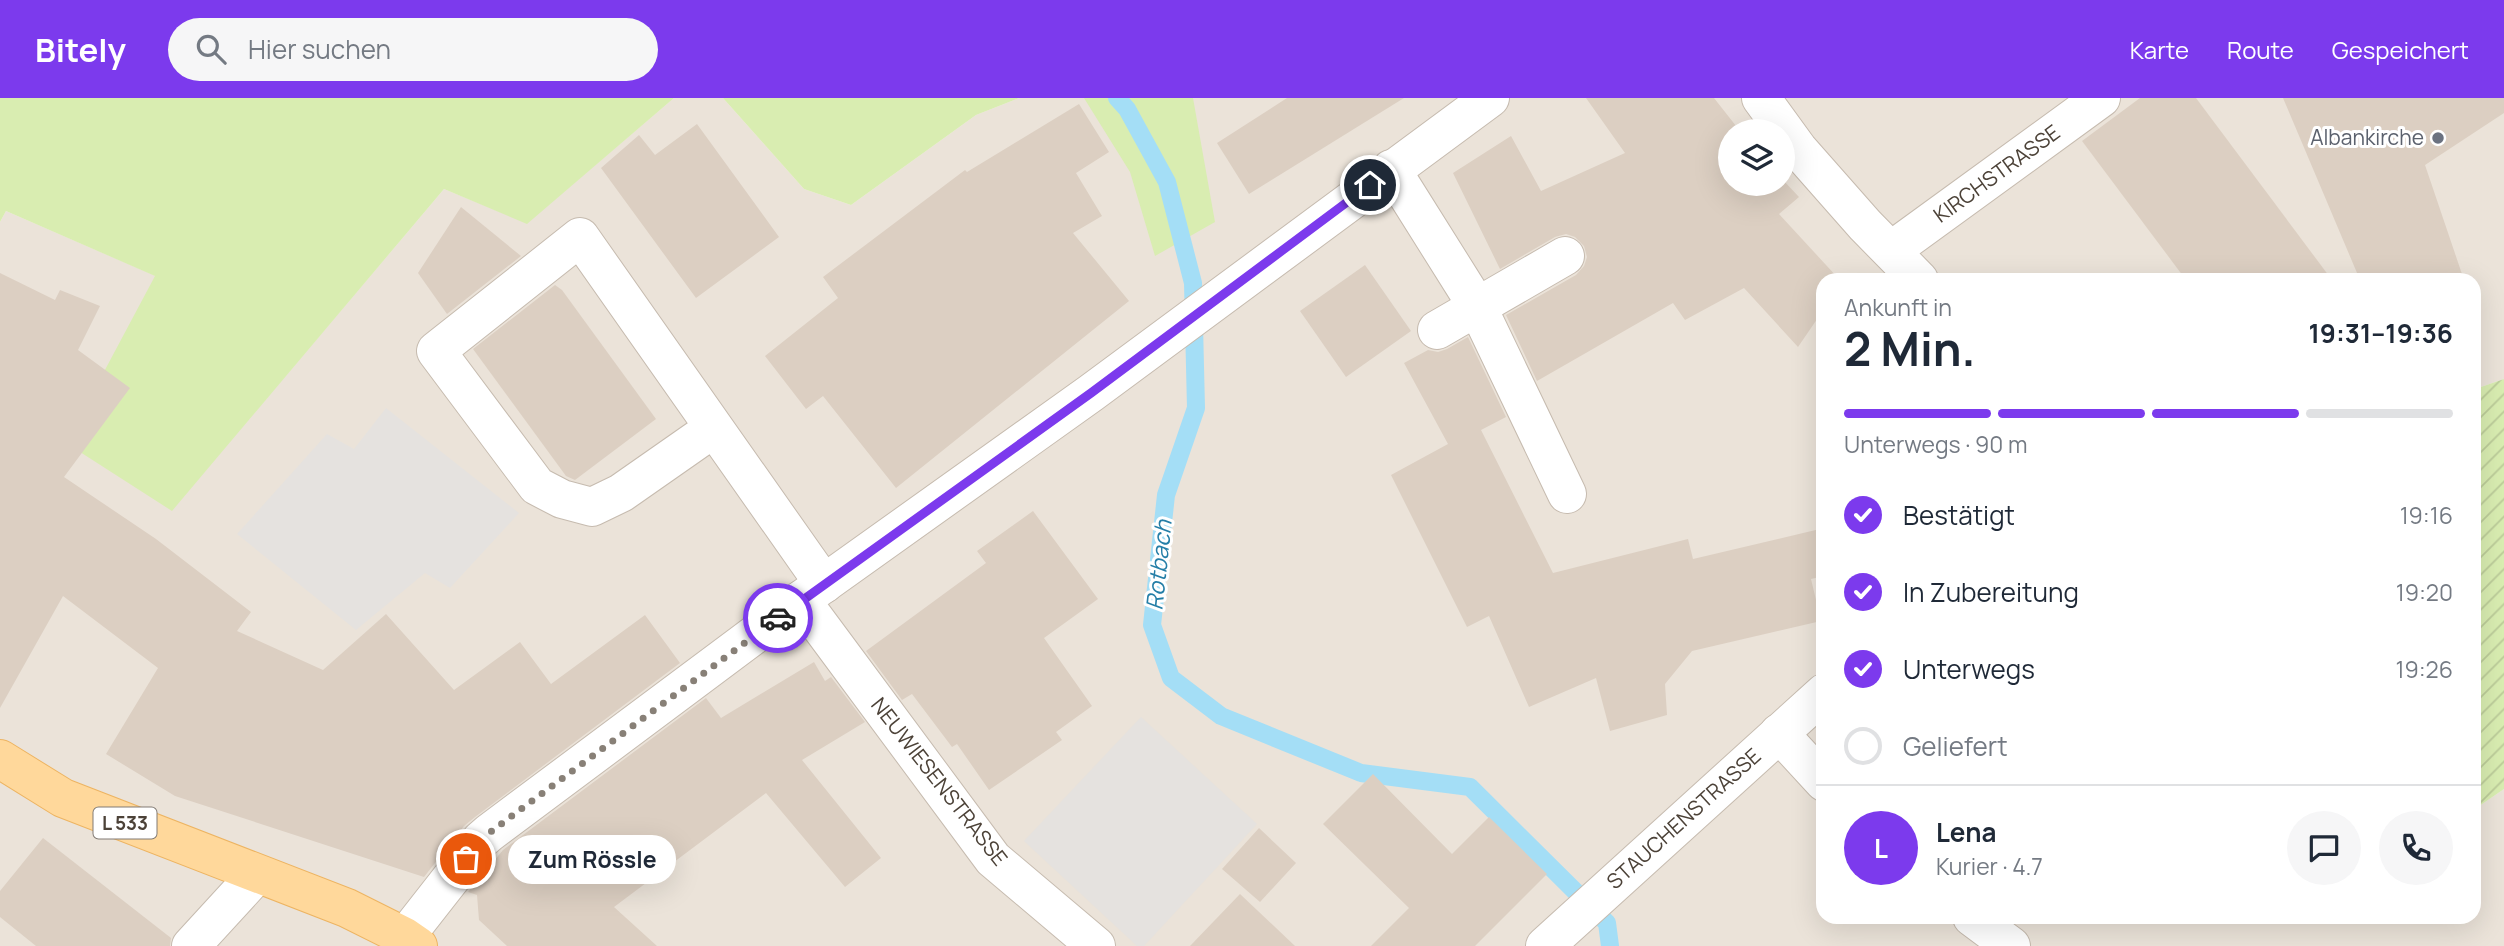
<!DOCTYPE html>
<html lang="de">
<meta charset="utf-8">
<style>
:root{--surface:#fff;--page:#f6f6f7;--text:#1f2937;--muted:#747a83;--line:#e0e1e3;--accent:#7c3aed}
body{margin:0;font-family:Manrope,sans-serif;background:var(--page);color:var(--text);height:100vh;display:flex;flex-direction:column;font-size:26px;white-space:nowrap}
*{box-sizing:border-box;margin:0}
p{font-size:23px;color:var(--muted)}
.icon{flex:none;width:38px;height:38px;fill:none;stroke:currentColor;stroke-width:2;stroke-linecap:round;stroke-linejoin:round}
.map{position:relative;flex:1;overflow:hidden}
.details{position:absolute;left:1816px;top:175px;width:665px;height:651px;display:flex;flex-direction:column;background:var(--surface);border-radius:21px;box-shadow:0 7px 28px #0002}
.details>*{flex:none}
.buttons{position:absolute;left:1718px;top:21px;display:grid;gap:14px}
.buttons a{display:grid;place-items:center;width:77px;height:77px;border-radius:50%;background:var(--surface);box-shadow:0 7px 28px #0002;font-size:35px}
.pin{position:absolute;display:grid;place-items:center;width:60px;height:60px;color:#fff;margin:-30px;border:4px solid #fff;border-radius:50%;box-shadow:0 2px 7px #0007}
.courier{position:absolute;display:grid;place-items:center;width:70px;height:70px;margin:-35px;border:5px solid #7c3aed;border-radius:50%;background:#fff;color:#222;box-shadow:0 2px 9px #0007}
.bubble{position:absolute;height:49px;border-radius:24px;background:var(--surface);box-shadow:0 7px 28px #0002;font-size:23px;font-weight:700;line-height:49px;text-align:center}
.summary em{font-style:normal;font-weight:700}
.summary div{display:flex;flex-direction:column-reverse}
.summary{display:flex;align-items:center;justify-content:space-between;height:119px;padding:0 28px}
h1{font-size:46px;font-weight:700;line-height:52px}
.bar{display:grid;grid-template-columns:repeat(4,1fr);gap:10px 7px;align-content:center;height:84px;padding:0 28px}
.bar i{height:9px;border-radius:5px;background:var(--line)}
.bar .active{background:var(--accent)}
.bar p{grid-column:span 4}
.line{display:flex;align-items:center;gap:18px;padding:0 28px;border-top:2px solid var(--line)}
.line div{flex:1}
.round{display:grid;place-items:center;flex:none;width:74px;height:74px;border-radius:37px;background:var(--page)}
ol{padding:0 28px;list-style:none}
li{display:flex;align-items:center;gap:21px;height:77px}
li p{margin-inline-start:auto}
li .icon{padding:7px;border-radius:50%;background:var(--accent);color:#fff;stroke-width:4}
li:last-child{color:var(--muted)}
li i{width:38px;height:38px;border:4px solid var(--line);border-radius:50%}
header{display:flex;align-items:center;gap:42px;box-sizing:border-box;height:98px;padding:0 35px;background:var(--accent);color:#fff}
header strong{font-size:33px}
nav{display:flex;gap:38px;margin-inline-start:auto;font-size:24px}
.search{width:490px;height:63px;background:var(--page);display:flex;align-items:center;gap:18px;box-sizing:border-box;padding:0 24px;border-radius:38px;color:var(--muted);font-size:26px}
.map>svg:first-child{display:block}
</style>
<header>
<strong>Bitely</strong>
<div class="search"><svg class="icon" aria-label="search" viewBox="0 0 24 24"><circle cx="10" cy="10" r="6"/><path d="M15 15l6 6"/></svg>Hier suchen</div>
<nav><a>Karte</a><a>Route</a><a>Gespeichert</a></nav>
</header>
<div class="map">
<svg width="2504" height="848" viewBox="0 0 2504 848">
<defs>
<pattern id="garden-furrows" width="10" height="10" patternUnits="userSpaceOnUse" patternTransform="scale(1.75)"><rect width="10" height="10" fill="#d9edb1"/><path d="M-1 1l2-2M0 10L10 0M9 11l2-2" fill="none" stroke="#bccc99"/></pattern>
</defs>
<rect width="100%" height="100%" fill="#f6f2eb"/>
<!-- residential -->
<path fill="#ebe3d9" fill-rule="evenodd" d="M674,0H723L804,91L851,107L976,17L1019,0H2504V281L2475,291L2474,182H1824V819H2474L2475,711L2504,691V848H0V124L6,113L156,178L67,345L172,412L444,91L527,125ZM1731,33H1783V86H1731Z"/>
<!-- green -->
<g fill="#d9edb1">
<polygon points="0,0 674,0 527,126 444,91 172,413 66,345 155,178 6,113 0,124"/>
<polygon points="723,0 1019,0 976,17 851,107 804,91"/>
<polygon points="1084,0 1193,0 1215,124 1155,158 1130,74"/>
</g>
<!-- garden -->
<polygon fill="url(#garden-furrows)" points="2504,281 2504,691 2475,711 2475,291"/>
<!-- parking -->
<g fill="#e5e2df">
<polygon points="386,310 519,415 450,490 425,475 356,532 237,436 327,336 354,351"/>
<polygon points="1141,619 1257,726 1144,848 1137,848 1024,743"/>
</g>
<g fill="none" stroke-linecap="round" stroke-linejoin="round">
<!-- stream -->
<polyline stroke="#a4def6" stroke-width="18" points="1117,0 1127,11 1167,84 1193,185 1196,310 1166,397 1152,527 1171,580 1221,618 1361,675 1470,689 1607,825 1610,848"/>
</g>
<!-- building -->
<g fill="#dccfc2">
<polygon points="1287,0 1404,0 1249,96 1217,45"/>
<polygon points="1586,0 1714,0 1740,33 1731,33 1731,86 1783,86 1783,82 1799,99 1779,116 1838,180 1824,182 1824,211 1798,249 1744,190 1685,222 1673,205 1537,283 1506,217 1576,177 1584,168 1587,159 1584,148 1575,139 1566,136 1555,139 1500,171 1453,75 1511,38 1541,93 1625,55"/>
<polygon points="2140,0 2196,0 2332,182 2186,182 2082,43"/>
<polygon points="2283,0 2504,0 2504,15 2425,67 2464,182 2360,182"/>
<polygon points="1079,6 1109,54 1076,75 1102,118 1073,135 1129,203 896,390 823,298 806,311 765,258 838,200 823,179 965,72 967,74"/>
<polygon points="697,26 779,139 696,200 601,70 639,37 655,57"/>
<polygon points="461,109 521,158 447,216 418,175"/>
<polygon points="1365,167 1411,233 1346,279 1300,213"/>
<polygon points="0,175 55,202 60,192 100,208 78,252 130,290 64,379 156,441 251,514 237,533 323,572 386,516 454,592 520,544 551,586 645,517 680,565 475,719 464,728 424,779 175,698 106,656 158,570 63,498 0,610"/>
<polygon points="555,187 562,192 656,321 575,382 566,378 473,251"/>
<polygon points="1468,239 1506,319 1481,332 1553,475 1688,441 1693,461 1824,430 1824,478 1811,481 1821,523 1692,553 1665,586 1667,617 1610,633 1596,580 1529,609 1489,518 1467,529 1391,377 1448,346 1404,265 1428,252 1438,254 1447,251"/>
<polygon points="1033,413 1098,501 1044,540 1092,608 1056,634 1062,642 989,692 957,646 952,649 912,596 902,602 866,553 986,465 977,453"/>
<polygon points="814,564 825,583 831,579 865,624 802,662 881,760 845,789 766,695 614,809 657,848 507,848 479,822 477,797 468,794 503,752 706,600 721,620"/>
<polygon points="1373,676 1452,756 1489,719 1547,776 1475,848 1371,848 1409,810 1323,726"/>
<polygon points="1259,730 1296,765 1260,804 1222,771"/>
<polygon points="43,740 171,840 170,848 36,848 0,819 0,793"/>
<polygon points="1240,796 1295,848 1190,848"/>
</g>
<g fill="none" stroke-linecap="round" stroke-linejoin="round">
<!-- minor casing -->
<g stroke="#c6bbaf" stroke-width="40">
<g id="minor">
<polyline points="1761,0 1798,51 1865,127 1919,182"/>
<polyline points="1391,71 1477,208 1567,396"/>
<polyline points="1892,152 2101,0"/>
<polyline points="1437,232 1565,158"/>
<polyline points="714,330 621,395 592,409 562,401 537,388 436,253 580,139 824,486"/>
<polyline points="801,502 993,761 1096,848"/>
<polyline points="1779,635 1824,684"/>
<polyline points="1972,819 2011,848"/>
<polyline points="405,839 481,742 489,735 801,502 1091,295 1490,0"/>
<polyline points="191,848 257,776"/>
<polyline points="1545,848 1824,595"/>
</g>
</g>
<!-- major casing -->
<g stroke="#edb462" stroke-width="40">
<polyline id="major" points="0,661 63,700 347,810 405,839 418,848"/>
</g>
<!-- minor -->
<use href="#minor" stroke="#fff" stroke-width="38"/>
<!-- major -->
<use href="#major" stroke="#ffd89b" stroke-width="38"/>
</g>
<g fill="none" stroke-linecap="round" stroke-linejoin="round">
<!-- done -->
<polyline stroke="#888077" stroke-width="7" stroke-dasharray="0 12.6" points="466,761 489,735 778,520"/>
<!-- route -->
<polyline stroke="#7c3aed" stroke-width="9" points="778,520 1091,295 1370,87"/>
</g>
<!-- markers -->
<circle fill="#6b7280" stroke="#fff" stroke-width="2.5" cx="2438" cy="40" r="7"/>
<g text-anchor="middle" stroke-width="6" stroke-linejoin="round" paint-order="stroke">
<!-- shield labels -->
<rect fill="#fff" stroke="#827b74" stroke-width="2" x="93.5" y="709.5" width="63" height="31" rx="5"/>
<g font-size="19" font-weight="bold" fill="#4c4238">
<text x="125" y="732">L 533</text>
</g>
<!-- worship labels -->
<g font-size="21" fill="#5b616d" stroke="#fff" text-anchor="end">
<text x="2424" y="47">Albankirche</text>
</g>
<!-- street labels -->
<g font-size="21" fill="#4c4238" stroke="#fff">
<text transform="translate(1997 76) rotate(-36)" y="7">KIRCHSTRASSE</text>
<text transform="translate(939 684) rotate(52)" y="7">NEUWIESENSTRASSE</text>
<text transform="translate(1684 721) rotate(-42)" y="7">STAUCHENSTRASSE</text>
</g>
<!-- water labels -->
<g font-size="23" font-style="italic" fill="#247ea7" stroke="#fff">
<text transform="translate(1159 467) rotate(-84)" y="8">Rotbach</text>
</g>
</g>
</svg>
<div class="buttons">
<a><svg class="icon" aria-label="layers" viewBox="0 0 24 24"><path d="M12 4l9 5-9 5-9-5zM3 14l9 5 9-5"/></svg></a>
</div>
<div class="pin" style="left:466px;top:761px;background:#ea580c"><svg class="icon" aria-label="bag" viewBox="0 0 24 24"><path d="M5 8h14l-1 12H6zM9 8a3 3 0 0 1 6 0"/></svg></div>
<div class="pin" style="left:1370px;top:87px;background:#1f2937"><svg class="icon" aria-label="home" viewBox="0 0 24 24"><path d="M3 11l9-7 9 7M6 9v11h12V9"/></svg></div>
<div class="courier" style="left:778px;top:520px"><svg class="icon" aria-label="car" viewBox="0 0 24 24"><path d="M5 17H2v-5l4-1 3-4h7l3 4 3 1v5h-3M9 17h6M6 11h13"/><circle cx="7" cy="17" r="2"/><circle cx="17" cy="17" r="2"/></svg></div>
<div class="bubble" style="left:508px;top:737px;width:168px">Zum Rössle</div>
<section class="details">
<div class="summary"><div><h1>2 Min.</h1><p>Ankunft in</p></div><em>19:31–19:36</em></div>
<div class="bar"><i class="active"></i><i class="active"></i><i class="active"></i><i></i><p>Unterwegs · 90 m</p></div>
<ol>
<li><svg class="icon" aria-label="check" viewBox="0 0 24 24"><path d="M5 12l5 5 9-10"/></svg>Bestätigt<p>19:16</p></li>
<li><svg class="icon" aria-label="check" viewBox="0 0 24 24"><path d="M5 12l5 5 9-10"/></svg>In Zubereitung<p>19:20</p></li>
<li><svg class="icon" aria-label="check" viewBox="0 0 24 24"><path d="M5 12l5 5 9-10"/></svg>Unterwegs<p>19:26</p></li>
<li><i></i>Geliefert</li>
</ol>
<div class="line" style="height:126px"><b class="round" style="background:var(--accent);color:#fff">L</b><div><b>Lena</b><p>Kurier · 4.7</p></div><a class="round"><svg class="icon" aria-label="chat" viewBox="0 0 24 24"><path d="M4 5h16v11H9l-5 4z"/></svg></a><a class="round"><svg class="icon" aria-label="phone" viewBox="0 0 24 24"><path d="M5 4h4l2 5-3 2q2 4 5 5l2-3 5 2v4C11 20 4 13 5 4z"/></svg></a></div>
</section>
</div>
